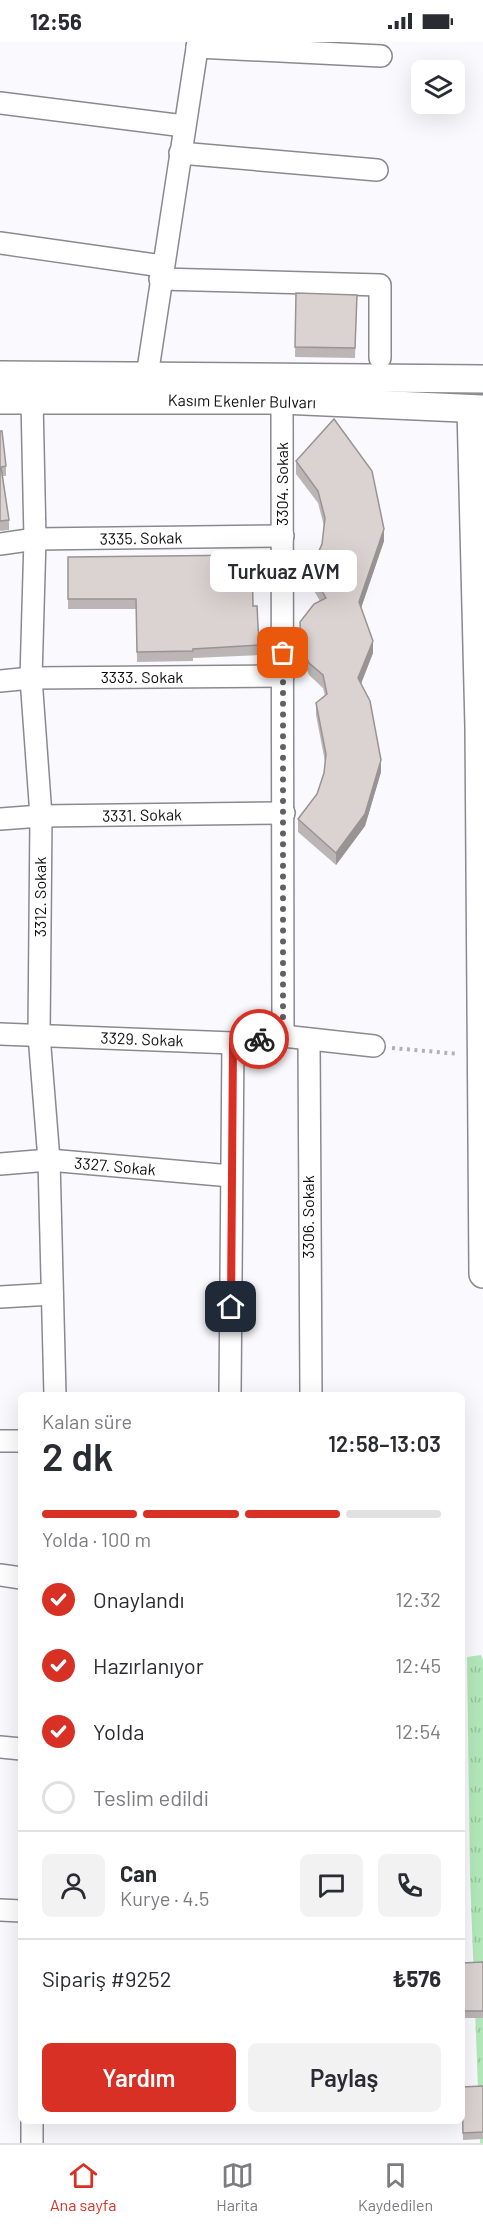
<!DOCTYPE html>
<html lang="tr">
<meta charset="utf-8">
<style>
:root{--surface:#fff;--page:#f2f2f3;--text:#2b2b33;--muted:#7c7c81;--line:#e1e1e2;--accent:#d93025}
body{margin:0;font-family:Barlow,sans-serif;background:var(--page);color:var(--text);height:100vh;display:flex;flex-direction:column;font-size:22px;white-space:nowrap}
*{box-sizing:border-box;margin:0}
p{font-size:20px;color:var(--muted)}
.icon{flex:none;width:33px;height:33px;fill:none;stroke:currentColor;stroke-width:2;stroke-linecap:round;stroke-linejoin:round}
.map{position:relative;flex:1;overflow:hidden}
.panel{position:absolute;left:18px;top:1350px;width:447px;height:732px;display:flex;flex-direction:column;background:var(--surface);border-radius:9px;box-shadow:0 6px 24px #0002}
.panel>*{flex:none}
.controls{position:absolute;left:411px;top:18px;display:grid;gap:12px}
.controls a{display:grid;place-items:center;width:54px;height:54px;border-radius:9px;background:var(--surface);box-shadow:0 6px 24px #0002;font-size:30px}
.pin{position:absolute;display:grid;place-items:center;width:51px;height:51px;color:#fff;margin:-26px;border-radius:12px;box-shadow:0 3px 9px #0006}
.courier{position:absolute;display:grid;place-items:center;width:60px;height:60px;margin:-30px;border:4px solid #d93025;border-radius:50%;background:#fff;color:#222;box-shadow:0 2px 8px #0007}
.bubble{position:absolute;height:42px;border-radius:9px;background:var(--surface);box-shadow:0 6px 24px #0002;font-size:20px;font-weight:600;line-height:42px;text-align:center}
.overview em{font-style:normal;font-weight:600}
.overview div{display:flex;flex-direction:column-reverse}
.overview{display:flex;align-items:center;justify-content:space-between;height:102px;padding:0 24px}
h1{font-size:39px;font-weight:600;line-height:45px}
.bar{display:grid;grid-template-columns:repeat(4,1fr);gap:9px 6px;align-content:center;height:72px;padding:0 24px}
.bar i{height:8px;border-radius:4px;background:var(--line)}
.bar .selected{background:var(--accent)}
.bar p{grid-column:span 4}
.line{display:flex;align-items:center;gap:15px;padding:0 24px;border-top:2px solid var(--line)}
.line div{flex:1}
.round{display:grid;place-items:center;flex:none;width:63px;height:63px;border-radius:9px;background:var(--page)}
ol{padding:0 24px;list-style:none}
li{display:flex;align-items:center;gap:18px;height:66px}
li p{margin-inline-start:auto}
li .icon{padding:6px;border-radius:50%;background:var(--accent);color:#fff;stroke-width:4}
li:last-child{color:var(--muted)}
li i{width:33px;height:33px;border:3px solid var(--line);border-radius:50%}
.action{display:flex;gap:12px;margin-top:auto;padding:12px 24px}
.action a{flex:1;height:69px;border-radius:9px;background:var(--accent);color:#fff;font-size:24px;font-weight:600;line-height:69px;text-align:center}
.action a+a{background:var(--page);color:var(--text)}
.status{display:flex;justify-content:space-between;align-items:center;height:42px;padding:0 30px;background:var(--surface);direction:ltr}
.status svg{height:16px;fill:currentColor}
.dock{display:flex;justify-content:space-around;align-items:center;height:84px;border-top:2px solid var(--line);background:var(--surface);font-size:16px;color:var(--muted)}
.dock a{display:grid;justify-items:center;gap:3px}
.dock .selected{color:var(--accent)}
.map>svg:first-child{display:block}
</style>
<div class="status"><b>12:56</b><svg viewBox="0 0 49 12"><path d="M0 12V9h3v3zM5 12V6h3v6zM10 12V3h3v9zM15 12V0h3v12zM26 1h20v11H26zM47 4h2v5h-2z"/></svg></div>
<div class="map">
<svg width="483" height="2101" viewBox="0 0 483 2101">
<defs>
<pattern id="grass-tufts" width="24" height="20" patternUnits="userSpaceOnUse" patternTransform="scale(1.5)"><rect width="24" height="20" fill="#b3e9ba"/><path d="M3 7l-1-3M5 7V3M7 7l1-3M15 17l-1-3M17 17v-4M19 17l1-3" fill="none" stroke="#99c79f"/></pattern>
</defs>
<rect width="100%" height="100%" fill="#fafafe"/>
<!-- grass -->
<polygon fill="url(#grass-tufts)" points="481,1613 483,1618 483,2101 480,2101 470,1833 467,1615"/>
<g fill="none" stroke-linecap="round" stroke-linejoin="round">
<!-- minor casing -->
<g stroke="#898a90" stroke-width="24">
<g id="minor">
<polyline points="197,5 381,14"/>
<polyline points="0,61 184,84"/>
<polyline points="180,111 377,128"/>
<polyline points="0,201 162,224"/>
<polyline points="160,237 380,243 380,316"/>
<polyline points="147,334 198,0"/>
<polyline points="32,358 35,497 31,636 41,774 39,993 49,1118 55,1353"/>
<polyline points="282,358 283,994"/>
<polyline points="0,502 35,497 283,494"/>
<polyline points="0,639 31,636 283,634"/>
<polyline points="0,777 41,774 284,771"/>
<polyline points="0,992 233,1001 283,994 374,1004"/>
<polyline points="309,997 311,1353"/>
<polyline points="0,1122 49,1118 231,1134"/>
<polyline points="0,1255 52,1252"/>
<polyline points="230,1353 233,1001"/>
<polyline points="0,1399 21,1399"/>
<polyline points="0,1533 21,1536"/>
<polyline points="0,1705 21,1707"/>
<polyline points="0,1868 21,1869"/>
<polyline points="32,2079 32,2101"/>
</g>
</g>
<!-- tertiary casing -->
<g stroke="#898a90" stroke-width="30">
<g id="tertiary">
<polyline points="0,333 483,337"/>
<polyline points="0,358 282,358 483,367"/>
<polyline points="471,367 479,685 483,1232"/>
</g>
</g>
<!-- path -->
<polyline stroke="#b2b2b6" stroke-width="4" stroke-dasharray="3 4.5" stroke-linecap="butt" points="392,1006 459,1012"/>
<!-- minor -->
<use href="#minor" stroke="#fff" stroke-width="21"/>
<!-- tertiary -->
<use href="#tertiary" stroke="#fff" stroke-width="27"/>
</g>
<!-- wall -->
<g fill="#bcb5b5">
<polygon points="296,251 357,253 355,316 295,315"/>
<polygon points="0,389 6,424 6,434 3,434 9,478 9,488 0,489"/>
<polygon points="296,419 384,499 361,566 373,611 361,642 381,730 365,784 336,823 298,790 298,777 317,752 324,731 325,720 316,673 316,661 325,654 323,646 309,633 301,615 300,580 320,559 310,542 310,529 322,502 324,484 318,461 296,432"/>
<polygon points="68,515 253,564 259,603 259,613 193,616 193,619 137,620 136,567 68,567"/>
<polygon points="483,1920 483,1976 462,1976 462,1921"/>
<polygon points="483,2044 483,2097 463,2098 462,2068"/>
</g>
<!-- shaded-wall -->
<g fill="#999493">
<polygon points="384,487 384,499 359,572 359,560"/>
<polygon points="373,599 373,611 358,649 358,636"/>
<polygon points="381,718 381,730 365,784 336,823 336,811"/>
</g>
<!-- building -->
<g fill="#dbd3d2" stroke="#999493" stroke-width="1.5">
<polygon points="296,251 357,253 355,306 295,305"/>
<polygon points="334,377 372,429 384,487 359,560 373,599 358,636 370,659 381,718 365,772 336,811 298,777 317,752 324,731 326,712 316,661 327,652 323,633 309,621 301,603 300,580 314,562 326,556 310,529 322,502 325,476 318,449 296,419"/>
<polygon points="0,389 2,389 6,424 1,425 9,478 0,479"/>
<polygon points="252,513 253,564 257,564 259,603 193,607 193,609 137,610 136,557 68,557 68,515"/>
<polygon points="483,1920 483,1969 462,1969 462,1921"/>
<polygon points="483,2044 483,2090 463,2091 462,2045"/>
</g>
<g fill="none" stroke-linecap="round" stroke-linejoin="round">
<!-- done -->
<polyline stroke="#616165" stroke-width="6" stroke-dasharray="0 10.8" points="259,997 283,994 283,611"/>
<!-- route -->
<polyline stroke="#d93025" stroke-width="8" points="231,1265 233,1001 259,997"/>
</g>
<g text-anchor="middle" stroke-width="4.5" stroke-linejoin="round" paint-order="stroke">
<!-- street labels -->
<g font-size="16" fill="#0f0f12" stroke="#fff">
<text transform="translate(242 359) rotate(1)" y="6">Kasım Ekenler Bulvarı</text>
<text transform="translate(282 442) rotate(-90)" y="6">3304. Sokak</text>
<text transform="translate(141 496) rotate(-1)" y="6">3335. Sokak</text>
<text x="142" y="641">3333. Sokak</text>
<text transform="translate(142 773) rotate(-1)" y="6">3331. Sokak</text>
<text transform="translate(40 855) rotate(-90)" y="6">3312. Sokak</text>
<text transform="translate(142 997) rotate(2)" y="6">3329. Sokak</text>
<text transform="translate(115 1124) rotate(5)" y="6">3327. Sokak</text>
<text transform="translate(308 1175) rotate(-90)" y="6">3306. Sokak</text>
</g>
</g>
</svg>
<div class="controls">
<a><svg class="icon" aria-label="layers" viewBox="0 0 24 24"><path d="M12 4l9 5-9 5-9-5zM3 14l9 5 9-5"/></svg></a>
</div>
<div class="pin" style="left:283px;top:611px;background:#ea580c"><svg class="icon" aria-label="bag" viewBox="0 0 24 24"><path d="M5 8h14l-1 12H6zM9 8a3 3 0 0 1 6 0"/></svg></div>
<div class="pin" style="left:231px;top:1265px;background:#1f2937"><svg class="icon" aria-label="home" viewBox="0 0 24 24"><path d="M3 11l9-7 9 7M6 9v11h12V9"/></svg></div>
<div class="courier" style="left:259px;top:997px"><svg class="icon" aria-label="bike" viewBox="0 0 24 24"><circle cx="6" cy="16" r="4"/><circle cx="18" cy="16" r="4"/><path d="M6 16l4-8h5l3 8M10 8l3 8H6M13 5h3"/></svg></div>
<div class="bubble" style="left:210px;top:508px;width:147px">Turkuaz AVM</div>
<section class="panel">
<div class="overview"><div><h1>2 dk</h1><p>Kalan süre</p></div><em>12:58–13:03</em></div>
<div class="bar"><i class="selected"></i><i class="selected"></i><i class="selected"></i><i></i><p>Yolda · 100 m</p></div>
<ol>
<li><svg class="icon" aria-label="check" viewBox="0 0 24 24"><path d="M5 12l5 5 9-10"/></svg>Onaylandı<p>12:32</p></li>
<li><svg class="icon" aria-label="check" viewBox="0 0 24 24"><path d="M5 12l5 5 9-10"/></svg>Hazırlanıyor<p>12:45</p></li>
<li><svg class="icon" aria-label="check" viewBox="0 0 24 24"><path d="M5 12l5 5 9-10"/></svg>Yolda<p>12:54</p></li>
<li><i></i>Teslim edildi</li>
</ol>
<div class="line" style="height:108px"><a class="round"><svg class="icon" aria-label="person" viewBox="0 0 24 24"><circle cx="12" cy="8" r="4"/><path d="M4 21q1-7 8-7t8 7"/></svg></a><div><b>Can</b><p>Kurye · 4.5</p></div><a class="round"><svg class="icon" aria-label="chat" viewBox="0 0 24 24"><path d="M4 5h16v11H9l-5 4z"/></svg></a><a class="round"><svg class="icon" aria-label="phone" viewBox="0 0 24 24"><path d="M5 4h4l2 5-3 2q2 4 5 5l2-3 5 2v4C11 20 4 13 5 4z"/></svg></a></div>
<div class="line" style="height:78px"><div>Sipariş #9252</div><b>₺576</b></div>
<div class="action"><a>Yardım</a><a>Paylaş</a></div>
</section>
</div>
<nav class="dock">
<a class="selected"><svg class="icon" aria-label="home" viewBox="0 0 24 24"><path d="M3 11l9-7 9 7M6 9v11h12V9"/></svg>Ana sayfa</a>
<a><svg class="icon" aria-label="map" viewBox="0 0 24 24"><path d="M3 6l6-2 6 2 6-2v14l-6 2-6-2-6 2zM9 4v14M15 6v14"/></svg>Harita</a>
<a><svg class="icon" aria-label="saved" viewBox="0 0 24 24"><path d="M7 4h10v16l-5-4-5 4z"/></svg>Kaydedilen</a>
</nav>
